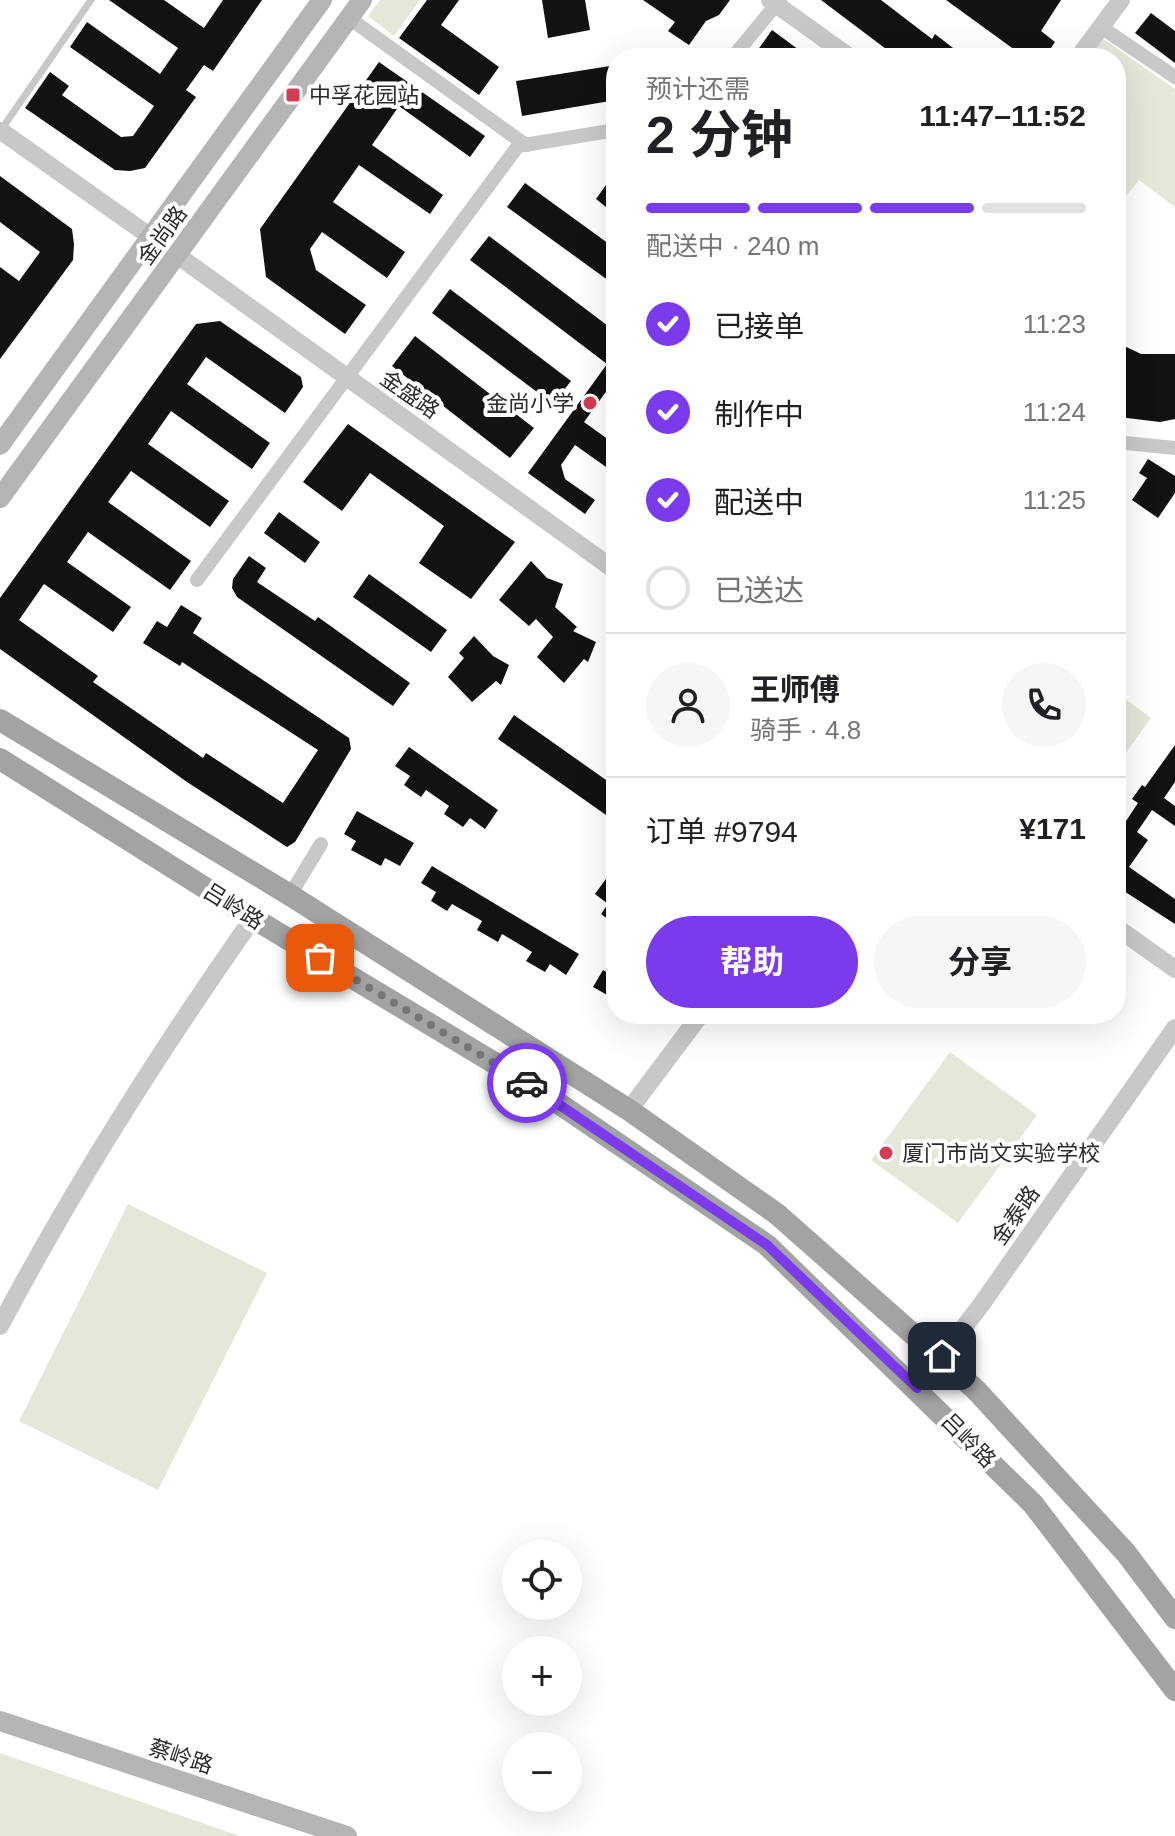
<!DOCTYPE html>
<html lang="zh">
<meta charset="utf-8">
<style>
:root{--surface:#fff;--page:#f6f6f6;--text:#202124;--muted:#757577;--line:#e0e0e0;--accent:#7c3aed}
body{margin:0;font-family:Helvetica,"Noto Sans SC",sans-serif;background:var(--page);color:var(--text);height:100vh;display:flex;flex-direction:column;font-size:30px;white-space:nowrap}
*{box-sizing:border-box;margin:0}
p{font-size:26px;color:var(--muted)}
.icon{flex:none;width:44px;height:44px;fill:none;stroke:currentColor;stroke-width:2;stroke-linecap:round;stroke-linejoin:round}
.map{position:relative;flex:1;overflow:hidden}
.panel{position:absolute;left:606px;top:48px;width:520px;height:976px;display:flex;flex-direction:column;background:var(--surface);border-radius:32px;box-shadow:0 8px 32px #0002}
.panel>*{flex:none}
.tools{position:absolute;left:502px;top:1540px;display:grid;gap:16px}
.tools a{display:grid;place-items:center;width:80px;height:80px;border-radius:50%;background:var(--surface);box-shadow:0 8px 32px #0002;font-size:40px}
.pin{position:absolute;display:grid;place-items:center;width:68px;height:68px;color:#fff;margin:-34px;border-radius:16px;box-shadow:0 4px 12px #0006}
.courier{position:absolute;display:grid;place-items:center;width:80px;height:80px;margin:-40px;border:6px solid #7c3aed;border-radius:50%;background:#fff;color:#222;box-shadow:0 2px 10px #0007}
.head em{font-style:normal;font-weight:700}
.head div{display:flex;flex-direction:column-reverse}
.head{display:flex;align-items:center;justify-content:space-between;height:136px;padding:0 40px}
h1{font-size:52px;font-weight:700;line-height:60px}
.bar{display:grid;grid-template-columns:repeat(4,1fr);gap:12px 8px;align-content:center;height:96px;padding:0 40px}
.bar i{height:10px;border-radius:6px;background:var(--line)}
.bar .active{background:var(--accent)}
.bar p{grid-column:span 4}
.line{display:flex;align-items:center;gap:20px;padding:0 40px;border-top:2px solid var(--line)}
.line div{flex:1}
.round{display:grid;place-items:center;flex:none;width:84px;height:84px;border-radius:42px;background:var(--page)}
ol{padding:0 40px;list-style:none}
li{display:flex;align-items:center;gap:24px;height:88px}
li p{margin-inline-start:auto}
li .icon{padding:8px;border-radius:50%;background:var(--accent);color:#fff;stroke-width:4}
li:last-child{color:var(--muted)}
li i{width:44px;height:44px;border:4px solid var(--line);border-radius:50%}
.button{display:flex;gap:16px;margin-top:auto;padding:16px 40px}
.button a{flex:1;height:92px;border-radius:48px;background:var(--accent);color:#fff;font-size:32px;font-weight:700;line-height:92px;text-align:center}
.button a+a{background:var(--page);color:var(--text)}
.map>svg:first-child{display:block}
</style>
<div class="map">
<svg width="1175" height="1836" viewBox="0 0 1175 1836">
<rect width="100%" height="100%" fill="#fff"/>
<!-- green -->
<g fill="#e3e8da">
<polygon points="380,0 420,0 394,36 368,16"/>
<polygon points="1102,38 1175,89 1175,207 1139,180 1116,209 1116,58 1088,58"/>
<polygon points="1116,692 1151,718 1116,767"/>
<polygon points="950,1052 1037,1115 958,1223 871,1160"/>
<polygon points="128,1204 267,1273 158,1490 19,1421"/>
<polygon points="0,1753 240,1836 0,1836"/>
</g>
<!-- building -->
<g fill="#121212">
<polygon points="109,0 164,0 204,28 223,0 262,0 213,71 204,65 186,90 196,97 145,168 130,171 115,170 25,108 50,72 69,86 62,95 121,137 133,136 154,106 70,47 87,22 160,74 178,48"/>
<polygon points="427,0 459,0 441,25 499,67 479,95 399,38"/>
<polygon points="542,0 585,0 590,30 548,38"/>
<polygon points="643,0 730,0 719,15 706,21 689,45 668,31 675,22"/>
<polygon points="821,0 881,0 932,39 935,34 966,58 898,58"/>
<polygon points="946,0 1061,0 1041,31 1055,42 1044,58 1026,58"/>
<polygon points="1151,13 1175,31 1175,63 1135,33"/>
<polygon points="772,30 810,58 752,58"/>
<polygon points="379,62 485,136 470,157 399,106 372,145 443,195 430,214 359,165 333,202 405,252 387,278 322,232 310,249 316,270 366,305 345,334 266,277 260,229"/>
<polygon points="616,65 616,100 522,116 516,81"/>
<polygon points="616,171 616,215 596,199"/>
<polygon points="0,176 72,229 74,244 73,260 0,359 0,267 19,281 40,252 0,222"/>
<polygon points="525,183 616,249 616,286 507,207"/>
<polygon points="489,236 616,332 616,378 584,422 616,445 616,474 575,445 561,465 565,479 595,500 585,514 528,473 607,364 470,260"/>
<polygon points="450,289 571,381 553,404 432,313"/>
<polygon points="220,321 301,377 303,387 285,413 206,357 187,384 270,443 252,469 171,411 148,444 229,501 210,527 131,471 108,502 191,561 170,590 88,532 67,562 131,607 113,632 44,584 19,620 98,676 93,682 203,758 206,753 283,803 318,750 182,662 180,666 143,643 157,621 167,627 181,605 202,618 193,633 349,738 351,749 295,842 287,847 187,782 0,649 0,598 196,324"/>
<polygon points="415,336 534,428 510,458 392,366"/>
<polygon points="1116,342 1141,354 1175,354 1175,419 1160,422 1127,418 1116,413"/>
<polygon points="348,424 515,542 471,599 419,563 444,526 370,473 342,511 303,482"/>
<polygon points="1148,459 1175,476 1175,493 1158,518 1132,500 1147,478 1139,473"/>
<polygon points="279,512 320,542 305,563 264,533"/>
<polygon points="249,556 266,568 257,582 315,621 318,617 410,683 393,706 237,597 232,588 233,579"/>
<polygon points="531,561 547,578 563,584 555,607 577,627 573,631 596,642 588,662 584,659 564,683 537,657 553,637 536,619 529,626 499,600"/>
<polygon points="369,574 447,630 431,652 353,597"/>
<polygon points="474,636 493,656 509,665 501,685 496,681 472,702 448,677 464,658 459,653"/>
<polygon points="514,715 616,787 616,822 498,739"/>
<polygon points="1175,745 1175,782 1164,798 1175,806 1175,826 1152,810 1137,832 1148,840 1129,867 1175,899 1175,924 1116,886 1116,823 1122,827 1138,803 1132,799 1142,785 1145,787"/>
<polygon points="409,747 498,810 485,829 470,818 463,827 444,814 449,806 426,790 421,797 404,785 410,776 395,766"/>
<polygon points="357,811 414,843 400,866 385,858 381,866 351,850 356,841 344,834"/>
<polygon points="616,865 616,925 601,914 608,904 595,894"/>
<polygon points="432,866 579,954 566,975 550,964 545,972 526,961 532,952 502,934 498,942 477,930 482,921 452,904 447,911 431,901 436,892 421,883"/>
<polygon points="603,970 616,978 616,1000 593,987"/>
</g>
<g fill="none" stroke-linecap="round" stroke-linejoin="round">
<!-- service -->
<polyline stroke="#c8c8c8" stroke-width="7" points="1,130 91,0"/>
<!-- minor -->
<g stroke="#c8c8c8" stroke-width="14">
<polyline points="349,18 526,145"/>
<polyline points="1101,27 1175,77"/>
<polyline points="732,58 780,0"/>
<polyline points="1116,442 1175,448"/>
<polyline points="197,580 518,146 616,130"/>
<polyline points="290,895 321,844"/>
</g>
<!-- tertiary -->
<g stroke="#c8c8c8" stroke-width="18">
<polyline points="770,0 851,58"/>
<polyline points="1078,58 1121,0"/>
<polyline points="1,131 151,237"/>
<polyline points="177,255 616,571"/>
<polyline points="1116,927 1175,969"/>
<polyline points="629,1110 701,1014"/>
<path d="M0,1326C75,1184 161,1049 253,918"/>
<polyline points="917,1388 981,1305 1175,1028"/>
</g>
<!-- secondary -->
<g stroke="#b5b5b5" stroke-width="20">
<polyline points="0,445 322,0"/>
<polyline points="0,498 362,0"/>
<polyline points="0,1721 347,1836"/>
</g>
<!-- primary -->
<g stroke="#a3a3a3" stroke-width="22">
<polyline points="0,720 290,895 629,1110 777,1214 976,1390 1126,1553 1175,1618"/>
<polyline points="0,759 253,918 536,1088 767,1245 1033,1504 1175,1690"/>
</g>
</g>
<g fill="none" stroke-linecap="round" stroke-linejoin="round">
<!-- done -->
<polyline stroke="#757575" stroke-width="8" stroke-dasharray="0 14.4" points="320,958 527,1083"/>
<!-- route -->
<polyline stroke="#7c3aed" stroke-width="10" points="527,1083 767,1245 917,1388 942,1356"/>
</g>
<!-- markers -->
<g fill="#d53b54" stroke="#fff" stroke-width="3">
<rect x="285" y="87" width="16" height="16" rx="4"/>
<circle cx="590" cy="403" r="8"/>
<circle cx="886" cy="1153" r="8"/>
</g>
<g text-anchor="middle" stroke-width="8" stroke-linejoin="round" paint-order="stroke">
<!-- poi labels -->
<g font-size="22" fill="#2b2b2b" stroke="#fff" text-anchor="start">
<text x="309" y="103">中孚花园站</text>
<text x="574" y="411" text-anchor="end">金尚小学</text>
<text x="902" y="1161">厦门市尚文实验学校</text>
</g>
<!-- street labels -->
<g font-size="22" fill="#2b2b2b" stroke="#fff">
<text transform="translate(162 235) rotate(-54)" y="8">金尚路</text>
<text transform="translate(410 394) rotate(35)" y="8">金盛路</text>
<text transform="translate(234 906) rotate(32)" y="8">吕岭路</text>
<text transform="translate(1015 1215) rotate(-55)" y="8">金泰路</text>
<text transform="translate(969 1440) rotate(45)" y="8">吕岭路</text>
<text transform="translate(181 1756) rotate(18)" y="8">蔡岭路</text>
</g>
</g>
</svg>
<div class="tools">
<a><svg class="icon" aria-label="locate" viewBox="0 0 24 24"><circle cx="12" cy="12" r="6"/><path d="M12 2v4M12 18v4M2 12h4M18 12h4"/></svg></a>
<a>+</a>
<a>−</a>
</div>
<div class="pin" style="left:320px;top:958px;background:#ea580c"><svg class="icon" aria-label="bag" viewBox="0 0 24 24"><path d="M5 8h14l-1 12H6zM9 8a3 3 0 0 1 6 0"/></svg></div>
<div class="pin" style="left:942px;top:1356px;background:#1f2937"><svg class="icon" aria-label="home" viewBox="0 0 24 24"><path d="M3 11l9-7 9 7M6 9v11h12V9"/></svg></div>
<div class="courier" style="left:527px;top:1083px"><svg class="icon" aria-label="car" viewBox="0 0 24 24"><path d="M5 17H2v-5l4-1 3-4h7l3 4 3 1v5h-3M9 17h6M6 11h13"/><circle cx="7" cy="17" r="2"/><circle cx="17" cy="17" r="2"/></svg></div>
<section class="panel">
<div class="head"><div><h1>2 分钟</h1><p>预计还需</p></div><em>11:47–11:52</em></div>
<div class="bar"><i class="active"></i><i class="active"></i><i class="active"></i><i></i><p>配送中 · 240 m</p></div>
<ol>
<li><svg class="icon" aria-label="check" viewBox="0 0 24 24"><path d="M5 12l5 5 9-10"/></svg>已接单<p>11:23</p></li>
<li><svg class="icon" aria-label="check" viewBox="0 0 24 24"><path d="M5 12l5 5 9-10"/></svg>制作中<p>11:24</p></li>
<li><svg class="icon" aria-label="check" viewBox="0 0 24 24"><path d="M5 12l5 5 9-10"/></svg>配送中<p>11:25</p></li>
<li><i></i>已送达</li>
</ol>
<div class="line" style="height:144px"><a class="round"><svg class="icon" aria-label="person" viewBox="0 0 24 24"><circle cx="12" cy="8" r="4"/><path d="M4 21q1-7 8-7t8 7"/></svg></a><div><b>王师傅</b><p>骑手 · 4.8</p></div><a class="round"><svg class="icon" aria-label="phone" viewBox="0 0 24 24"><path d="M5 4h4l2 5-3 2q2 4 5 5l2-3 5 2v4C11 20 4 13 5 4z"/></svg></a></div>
<div class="line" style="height:104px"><div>订单 #9794</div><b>¥171</b></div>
<div class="button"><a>帮助</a><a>分享</a></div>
</section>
</div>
